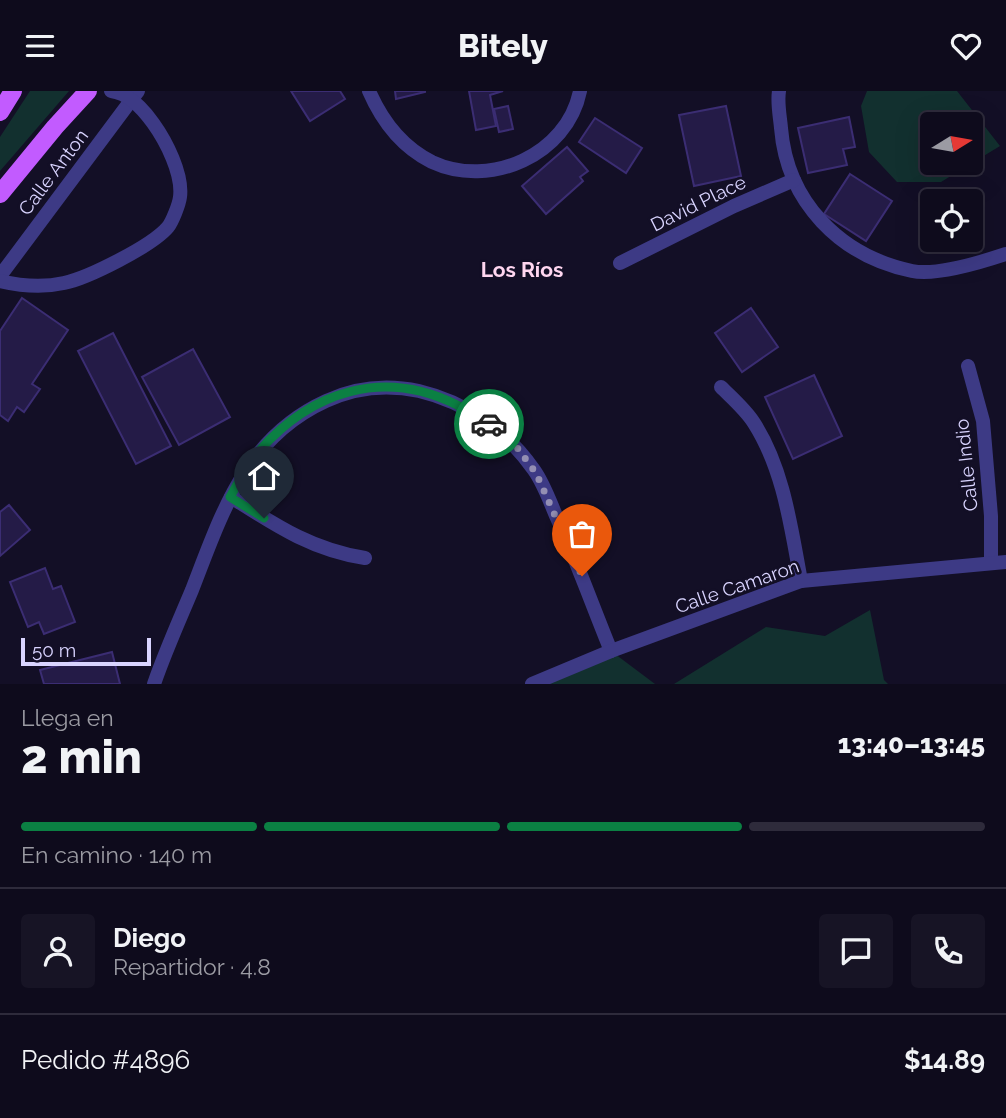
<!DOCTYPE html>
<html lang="es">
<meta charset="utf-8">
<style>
:root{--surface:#0e0b1c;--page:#171425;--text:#f1f3f6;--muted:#9b9ba3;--line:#2e2b3b;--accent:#0b8043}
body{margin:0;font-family:Raleway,sans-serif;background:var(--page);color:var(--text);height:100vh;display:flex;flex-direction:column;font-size:26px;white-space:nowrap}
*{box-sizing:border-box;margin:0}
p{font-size:23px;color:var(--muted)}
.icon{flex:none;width:38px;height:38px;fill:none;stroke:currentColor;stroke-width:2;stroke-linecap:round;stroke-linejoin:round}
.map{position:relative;height:593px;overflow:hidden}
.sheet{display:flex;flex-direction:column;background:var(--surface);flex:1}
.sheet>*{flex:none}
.needle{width:46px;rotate:79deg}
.tools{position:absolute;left:920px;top:21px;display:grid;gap:14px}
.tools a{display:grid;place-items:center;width:63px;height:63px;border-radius:7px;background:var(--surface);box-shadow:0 7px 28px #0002,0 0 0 2px var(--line);font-size:35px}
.scale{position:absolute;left:21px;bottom:18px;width:130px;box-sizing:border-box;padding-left:7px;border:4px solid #d9d4ff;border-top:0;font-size:19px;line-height:24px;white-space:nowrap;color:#d9d4ff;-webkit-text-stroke:5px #130f26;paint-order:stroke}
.pin{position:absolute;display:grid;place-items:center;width:60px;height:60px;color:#fff;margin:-72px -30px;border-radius:50% 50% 50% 0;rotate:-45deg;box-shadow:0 0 7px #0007}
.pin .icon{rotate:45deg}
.courier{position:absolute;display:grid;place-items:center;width:70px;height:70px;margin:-35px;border:5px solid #0b8043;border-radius:50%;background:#fff;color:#222;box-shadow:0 2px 9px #0007}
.head em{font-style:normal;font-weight:800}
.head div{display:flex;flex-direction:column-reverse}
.head{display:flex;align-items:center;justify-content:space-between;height:119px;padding:0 21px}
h1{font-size:46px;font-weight:800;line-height:52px}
.bar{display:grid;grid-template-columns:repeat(4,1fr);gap:10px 7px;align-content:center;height:84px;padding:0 21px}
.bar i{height:9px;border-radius:5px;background:var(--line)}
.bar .on{background:var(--accent)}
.bar p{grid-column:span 4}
.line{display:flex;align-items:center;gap:18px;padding:0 21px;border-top:2px solid var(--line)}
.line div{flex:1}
.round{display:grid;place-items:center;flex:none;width:74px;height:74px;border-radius:7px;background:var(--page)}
header{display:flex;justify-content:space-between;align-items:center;height:91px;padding:0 21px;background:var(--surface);font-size:32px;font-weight:800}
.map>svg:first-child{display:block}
</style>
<header><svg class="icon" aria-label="menu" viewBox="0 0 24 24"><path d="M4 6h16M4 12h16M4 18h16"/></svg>Bitely<svg class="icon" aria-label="heart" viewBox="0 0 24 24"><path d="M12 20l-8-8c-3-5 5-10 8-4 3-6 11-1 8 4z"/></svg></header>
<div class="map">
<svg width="1006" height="593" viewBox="0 0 1006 593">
<rect width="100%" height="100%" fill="#130f26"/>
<!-- green -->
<g fill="#12302f" fill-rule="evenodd">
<polygon points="30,0 69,0 0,80 0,46"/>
<path d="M867,0H957L1000,55L941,91H897L869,61L861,15ZM971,33V72H933V33Z"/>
<polygon points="870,519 884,589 888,593 674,593 766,536 825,545"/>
<polygon points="611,560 655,593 549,593"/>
</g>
<!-- building -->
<g fill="#241b47" stroke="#3b2d73" stroke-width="2">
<polygon points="291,0 340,0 345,8 310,30"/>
<polygon points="395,0 425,0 425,1 396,8"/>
<polygon points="469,0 503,0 490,4 496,35 476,39"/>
<polygon points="508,15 513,38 499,41 494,18"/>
<polygon points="726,15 741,85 694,95 679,24"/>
<polygon points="849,26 855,56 843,58 847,74 808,82 798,37"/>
<polygon points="595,27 642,57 626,82 579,51"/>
<polygon points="567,56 588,80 580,86 583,90 546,123 522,95"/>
<polygon points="850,83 892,110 866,150 824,123"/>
<polygon points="22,207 68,239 32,293 40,298 24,321 17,316 8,330 0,324 0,240"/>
<polygon points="751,217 778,256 742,281 715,242"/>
<polygon points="113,242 171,355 136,373 78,260"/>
<polygon points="193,258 230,326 179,354 142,286"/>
<polygon points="814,284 842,345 793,368 765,306"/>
<polygon points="9,414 30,439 0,465 0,421"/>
<polygon points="45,477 53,498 61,495 75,531 44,543 39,531 28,536 10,491"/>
<polygon points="112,561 120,593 44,593 40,579"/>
</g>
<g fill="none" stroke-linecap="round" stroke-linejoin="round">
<!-- minor -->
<g stroke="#3d3a85" stroke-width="14">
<path d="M369,0C382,30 402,56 432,71C490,98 567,64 580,0"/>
<path d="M779,0C777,12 780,25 781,37C787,111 840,165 912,180C936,185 982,171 1006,163"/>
<polyline points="620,172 734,115 794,89"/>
<polyline points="0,185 138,0"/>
<path d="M0,190C21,195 42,197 64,192C88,187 152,155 168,136C172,131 179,114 180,106C183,83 166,50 153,32C143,18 129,2 111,0"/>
<polyline points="968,275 983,330 991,425 991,471"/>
<path d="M721,296C732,307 746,319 754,332C784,379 791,437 801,490"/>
<path d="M231,406C275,434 312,459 365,467"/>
<path d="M154,593C165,561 179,530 192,499C222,422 245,347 326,310C356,296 386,293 419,300C466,311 507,340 534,379C544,393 550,411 557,427C577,471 593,516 611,560"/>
<polyline points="532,593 611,560 801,490 1006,471"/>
</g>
<!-- primary -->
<g stroke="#c25bff" stroke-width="18">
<polyline points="0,21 13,0"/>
<polyline points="0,103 55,36 88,0"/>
</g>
</g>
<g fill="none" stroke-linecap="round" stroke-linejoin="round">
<!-- done -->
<polyline stroke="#948fb3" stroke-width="7" stroke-dasharray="0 12.6" points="489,333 516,355 536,382 582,485"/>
<!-- route -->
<path stroke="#0b8043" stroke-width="9" d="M264,427L230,406C239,391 247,373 259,360C312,300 383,277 457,314C468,320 480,324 489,333"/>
</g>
<g text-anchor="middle" stroke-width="5" stroke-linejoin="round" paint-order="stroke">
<!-- street labels -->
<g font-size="19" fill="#d9d4ff" stroke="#130f26">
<text transform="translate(53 81) rotate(-53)" y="7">Calle Anton</text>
<text transform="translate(698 112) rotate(-26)" y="7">David Place</text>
<text transform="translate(966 374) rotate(-96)" y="7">Calle Indio</text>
<text transform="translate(737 495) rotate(-19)" y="7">Calle Camaron</text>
</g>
<!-- neighbourhood labels -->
<g font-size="21" font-weight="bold" fill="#ffd6f0" stroke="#130f26">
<text x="522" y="186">Los Ríos</text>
</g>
</g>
</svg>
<div class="tools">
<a><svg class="needle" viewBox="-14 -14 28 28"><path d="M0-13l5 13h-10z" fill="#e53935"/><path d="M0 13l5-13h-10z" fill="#9b9ba3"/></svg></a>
<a><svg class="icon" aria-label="locate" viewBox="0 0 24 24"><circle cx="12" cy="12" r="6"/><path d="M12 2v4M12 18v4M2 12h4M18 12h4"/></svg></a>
</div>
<div class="scale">50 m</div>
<div class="pin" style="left:582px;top:485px;background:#ea580c"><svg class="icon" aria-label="bag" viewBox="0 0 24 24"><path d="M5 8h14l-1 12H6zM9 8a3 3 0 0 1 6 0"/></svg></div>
<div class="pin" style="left:264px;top:427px;background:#1f2937"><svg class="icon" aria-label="home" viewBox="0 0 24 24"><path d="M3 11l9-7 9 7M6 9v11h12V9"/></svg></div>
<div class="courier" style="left:489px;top:333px"><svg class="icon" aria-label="car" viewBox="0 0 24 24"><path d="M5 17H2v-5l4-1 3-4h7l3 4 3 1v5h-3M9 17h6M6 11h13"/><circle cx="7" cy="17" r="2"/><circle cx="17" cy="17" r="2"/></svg></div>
</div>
<section class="sheet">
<div class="head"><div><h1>2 min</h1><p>Llega en</p></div><em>13:40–13:45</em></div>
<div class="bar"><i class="on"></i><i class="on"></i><i class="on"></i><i></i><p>En camino · 140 m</p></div>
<div class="line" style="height:126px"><a class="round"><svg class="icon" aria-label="person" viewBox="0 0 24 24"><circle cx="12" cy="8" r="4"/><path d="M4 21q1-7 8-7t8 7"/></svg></a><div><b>Diego</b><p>Repartidor · 4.8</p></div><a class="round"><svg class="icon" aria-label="chat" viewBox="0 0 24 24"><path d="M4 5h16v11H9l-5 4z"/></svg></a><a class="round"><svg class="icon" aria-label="phone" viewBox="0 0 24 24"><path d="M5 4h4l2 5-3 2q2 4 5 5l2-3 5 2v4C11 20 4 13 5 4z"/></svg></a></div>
<div class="line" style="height:91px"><div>Pedido #4896</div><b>$14.89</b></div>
</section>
